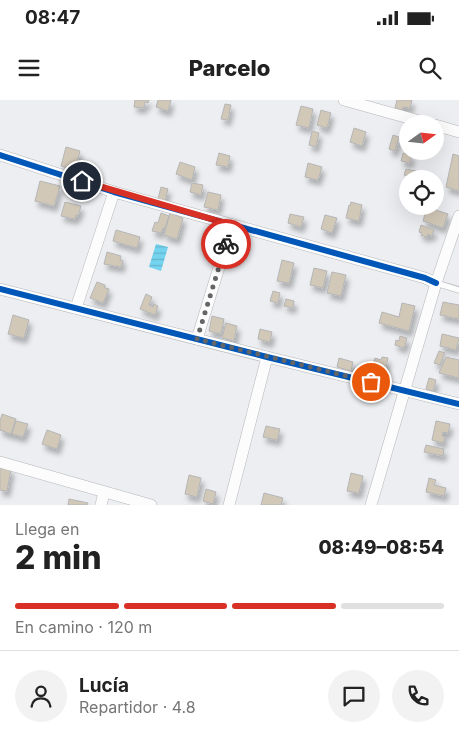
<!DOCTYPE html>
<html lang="es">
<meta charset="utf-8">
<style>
:root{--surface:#fff;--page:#f2f2f2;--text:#222;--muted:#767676;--line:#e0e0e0;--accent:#d93025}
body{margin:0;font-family:Inter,sans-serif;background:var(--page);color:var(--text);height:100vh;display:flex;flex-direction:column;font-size:19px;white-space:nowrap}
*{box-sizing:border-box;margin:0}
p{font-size:16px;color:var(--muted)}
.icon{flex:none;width:28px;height:28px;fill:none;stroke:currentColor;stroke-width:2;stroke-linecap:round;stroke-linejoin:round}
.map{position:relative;height:405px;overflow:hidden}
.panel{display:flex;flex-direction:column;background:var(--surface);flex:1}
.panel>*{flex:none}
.needle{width:32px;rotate:75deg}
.buttons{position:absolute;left:399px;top:15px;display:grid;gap:10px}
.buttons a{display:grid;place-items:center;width:45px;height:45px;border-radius:50%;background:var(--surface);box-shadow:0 5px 20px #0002;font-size:25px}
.pin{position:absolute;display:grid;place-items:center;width:42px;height:42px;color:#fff;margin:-21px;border:2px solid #fff;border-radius:50%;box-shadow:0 1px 5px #0007}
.courier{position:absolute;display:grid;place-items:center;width:50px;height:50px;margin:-25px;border:4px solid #d93025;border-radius:50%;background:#fff;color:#222;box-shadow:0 1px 6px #0007}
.headline em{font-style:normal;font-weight:800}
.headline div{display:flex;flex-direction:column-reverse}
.headline{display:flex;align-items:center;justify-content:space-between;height:85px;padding:0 15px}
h1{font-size:32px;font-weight:800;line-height:38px}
.bar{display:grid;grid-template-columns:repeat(4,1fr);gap:8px 5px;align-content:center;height:60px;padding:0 15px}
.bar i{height:6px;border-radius:4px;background:var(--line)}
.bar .active{background:var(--accent)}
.bar p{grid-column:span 4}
.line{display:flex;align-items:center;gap:12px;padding:0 15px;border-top:1px solid var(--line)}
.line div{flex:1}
.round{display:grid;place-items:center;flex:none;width:52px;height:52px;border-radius:26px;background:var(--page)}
.status{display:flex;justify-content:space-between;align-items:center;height:35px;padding:0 25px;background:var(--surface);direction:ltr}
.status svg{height:14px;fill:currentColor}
header{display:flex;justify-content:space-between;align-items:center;height:65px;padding:0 15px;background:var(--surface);font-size:22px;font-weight:800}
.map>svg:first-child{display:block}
</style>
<div class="status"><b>08:47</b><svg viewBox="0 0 49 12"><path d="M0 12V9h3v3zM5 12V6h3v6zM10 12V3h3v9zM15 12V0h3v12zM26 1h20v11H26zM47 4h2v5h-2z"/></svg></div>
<header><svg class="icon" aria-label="menu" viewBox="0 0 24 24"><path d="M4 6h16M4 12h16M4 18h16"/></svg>Parcelo<svg class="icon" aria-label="search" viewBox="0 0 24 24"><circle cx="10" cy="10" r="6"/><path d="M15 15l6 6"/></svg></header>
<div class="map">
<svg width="459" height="405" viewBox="0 0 459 405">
<defs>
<pattern id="water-rules" width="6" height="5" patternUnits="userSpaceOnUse" patternTransform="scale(1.25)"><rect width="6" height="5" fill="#74d3ee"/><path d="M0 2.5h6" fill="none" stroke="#64b5cc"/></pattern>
<filter id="shadow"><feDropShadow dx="3" dy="5.5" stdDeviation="2.5" flood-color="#0004"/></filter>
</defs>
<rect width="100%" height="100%" fill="#eceef1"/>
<!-- water -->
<polygon fill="url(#water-rules)" points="156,144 168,147 161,171 149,167"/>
<!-- building -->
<g fill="#d2c8b8" stroke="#b5b5b6" filter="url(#shadow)">
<polygon points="135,0 149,0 148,3 145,2 144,8 134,7"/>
<polygon points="158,0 171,0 168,11 156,7"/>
<polygon points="397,0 412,0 410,8 403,7 402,10 395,8"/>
<polygon points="225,4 231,5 228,20 221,19"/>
<polygon points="301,6 313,9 309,28 296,25"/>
<polygon points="321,10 331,13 327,28 317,25"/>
<polygon points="354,28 366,32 362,46 350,42"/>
<polygon points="312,31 319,33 316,47 309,45"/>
<polygon points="393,35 399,37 395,51 389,49"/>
<polygon points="66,47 80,51 75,70 61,66"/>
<polygon points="219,53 230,56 228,67 216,65"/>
<polygon points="403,53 412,55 410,63 401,61"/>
<polygon points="453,54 459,56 459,91 446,87"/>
<polygon points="180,62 195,67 192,80 176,74"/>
<polygon points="308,63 322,67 318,80 305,77"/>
<polygon points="406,69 416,71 415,77 404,75"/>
<polygon points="40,81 60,86 54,106 35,101"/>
<polygon points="192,83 203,85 201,95 190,92"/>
<polygon points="161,87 168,89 165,101 158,99"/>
<polygon points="208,92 221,95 218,110 204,107"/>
<polygon points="65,102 81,106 78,116 76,115 75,119 61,116"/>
<polygon points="351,102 362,105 359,121 346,118 349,105 350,106"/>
<polygon points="427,107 448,114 443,128 423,121"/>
<polygon points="161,113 169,116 165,128 163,128 161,133 152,131 155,122 158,123"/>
<polygon points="170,113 183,118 177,139 164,135"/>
<polygon points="290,114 304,117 301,127 288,123"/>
<polygon points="325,115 337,118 332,133 321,129"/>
<polygon points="421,125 434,130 432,136 428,134 427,137 421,135 422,133 419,132"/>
<polygon points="116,130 140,137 137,148 113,141"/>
<polygon points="107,152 121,156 120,160 123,161 121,167 104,164"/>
<polygon points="282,160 294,163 289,183 277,181"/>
<polygon points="314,168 327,171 323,188 310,185"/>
<polygon points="332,172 346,175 341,196 327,193"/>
<polygon points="97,182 105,185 105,188 109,189 103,203 90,198"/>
<polygon points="273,191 280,193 278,203 270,201"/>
<polygon points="146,194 152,197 149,205 153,207 154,204 158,206 155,215 140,209"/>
<polygon points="286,199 294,201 293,208 284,206"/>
<polygon points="443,202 459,205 459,219 440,215"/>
<polygon points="402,203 415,206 409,231 379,223 382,212 399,217"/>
<polygon points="13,215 29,220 24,238 8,234"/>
<polygon points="212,216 224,219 221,234 209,231"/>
<polygon points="226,223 237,226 234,241 222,238"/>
<polygon points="260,229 272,232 270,242 258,239"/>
<polygon points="442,234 459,238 456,250 440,246"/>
<polygon points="400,236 407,238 404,248 395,245 396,240 399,241"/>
<polygon points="439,251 445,253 440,265 434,263"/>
<polygon points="382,257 388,258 384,276 371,273 375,258 381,260"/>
<polygon points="446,257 459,260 459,278 439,273"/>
<polygon points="339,258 353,262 351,271 337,267"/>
<polygon points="429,278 436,280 433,291 426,289"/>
<polygon points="2,314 16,319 11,334 0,330 0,321"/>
<polygon points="16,321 28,324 23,337 12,334"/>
<polygon points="436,321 450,324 448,333 443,332 442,336 445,337 443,343 432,340"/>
<polygon points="266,326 280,329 277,340 263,337"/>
<polygon points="47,330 61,335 57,349 42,344"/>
<polygon points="426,345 444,349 443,356 424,352"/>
<polygon points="0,367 11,369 7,391 0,390"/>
<polygon points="351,373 363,376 359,393 347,391"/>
<polygon points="189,375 201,378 197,397 185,394"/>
<polygon points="429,378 436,380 434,385 446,388 444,396 426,392"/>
<polygon points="206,389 216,392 213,404 203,401"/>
<polygon points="264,393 283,398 281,405 261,405"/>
<polygon points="69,399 88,403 87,405 68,405"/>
</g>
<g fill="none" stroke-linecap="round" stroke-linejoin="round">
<!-- service casing -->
<g stroke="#b6b7b9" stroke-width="7">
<polyline id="service" points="436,183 459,190"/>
</g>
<!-- minor casing -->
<g stroke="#b6b7b9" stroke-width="12">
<g id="minor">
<polyline points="344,0 430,24"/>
<polyline points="435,25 459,32"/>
<polyline points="0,55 114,92 425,178 436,183"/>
<polyline points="0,189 267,257 459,304"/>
<polyline points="76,208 114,92"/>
<polyline points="197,239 232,125"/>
<polyline points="0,362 151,405"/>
<polyline points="101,405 104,392"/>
<polyline points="229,405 267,257"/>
<polyline points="371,405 436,183 459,116"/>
</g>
</g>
<!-- service -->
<use href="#service" stroke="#fcfcfd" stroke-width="5.5"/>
<!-- minor -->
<use href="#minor" stroke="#fcfcfd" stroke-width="11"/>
<!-- cycleway casing -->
<g stroke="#fff" stroke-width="9">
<g id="cycleway">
<polyline points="0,55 114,92 425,178 436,183"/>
<polyline points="0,189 267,257 459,304"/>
</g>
</g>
<!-- cycleway -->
<use href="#cycleway" stroke="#0057b8" stroke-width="6"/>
</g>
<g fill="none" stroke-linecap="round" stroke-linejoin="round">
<!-- done -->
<polyline stroke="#646567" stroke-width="5" stroke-dasharray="0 9" points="226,144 197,239 371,282"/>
<!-- route -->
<polyline stroke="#d93025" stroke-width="6" points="82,81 232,125 226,144"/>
</g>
</svg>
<div class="buttons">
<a><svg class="needle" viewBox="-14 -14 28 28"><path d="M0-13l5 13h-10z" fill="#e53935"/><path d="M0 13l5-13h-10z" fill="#767676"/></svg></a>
<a><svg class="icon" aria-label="locate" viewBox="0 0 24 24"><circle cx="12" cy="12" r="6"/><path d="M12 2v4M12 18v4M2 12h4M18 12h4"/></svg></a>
</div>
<div class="pin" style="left:371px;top:282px;background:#ea580c"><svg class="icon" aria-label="bag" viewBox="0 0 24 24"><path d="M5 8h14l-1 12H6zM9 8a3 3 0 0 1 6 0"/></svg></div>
<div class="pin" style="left:82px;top:81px;background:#1f2937"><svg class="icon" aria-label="home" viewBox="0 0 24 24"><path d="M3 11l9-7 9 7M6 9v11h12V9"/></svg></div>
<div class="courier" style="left:226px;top:144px"><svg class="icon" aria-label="bike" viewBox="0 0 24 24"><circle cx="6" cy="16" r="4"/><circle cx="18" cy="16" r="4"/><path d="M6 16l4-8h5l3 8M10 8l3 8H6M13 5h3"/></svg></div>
</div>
<section class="panel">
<div class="headline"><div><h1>2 min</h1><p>Llega en</p></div><em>08:49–08:54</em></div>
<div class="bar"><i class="active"></i><i class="active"></i><i class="active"></i><i></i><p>En camino · 120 m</p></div>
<div class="line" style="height:90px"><a class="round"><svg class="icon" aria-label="person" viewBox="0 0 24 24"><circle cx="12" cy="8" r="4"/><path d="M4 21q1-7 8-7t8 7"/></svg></a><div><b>Lucía</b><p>Repartidor · 4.8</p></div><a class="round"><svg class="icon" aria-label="chat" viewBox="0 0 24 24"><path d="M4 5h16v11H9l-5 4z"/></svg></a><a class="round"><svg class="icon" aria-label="phone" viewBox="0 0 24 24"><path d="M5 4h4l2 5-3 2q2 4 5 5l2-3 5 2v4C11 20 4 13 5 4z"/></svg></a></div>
</section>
